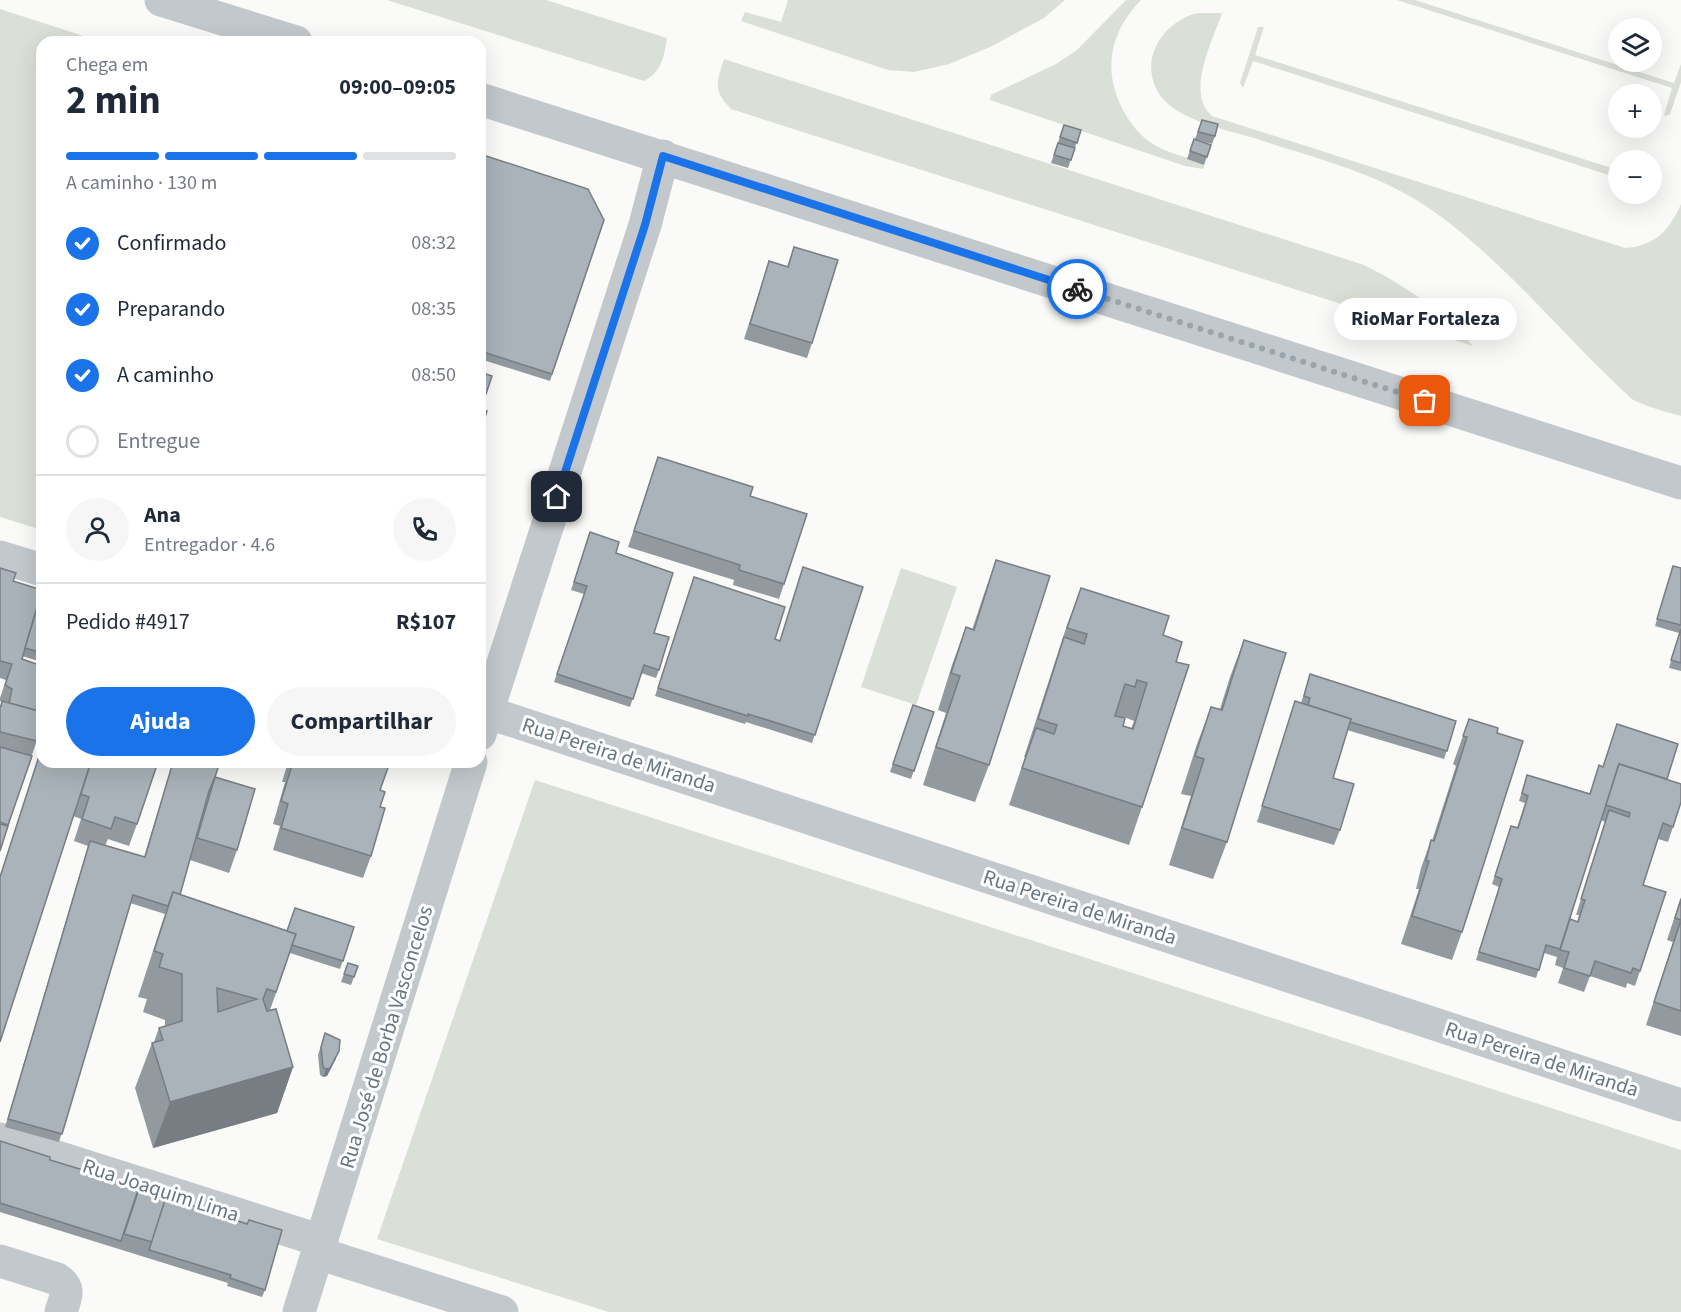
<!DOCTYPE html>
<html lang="pt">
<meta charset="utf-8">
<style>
:root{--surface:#fff;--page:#f6f6f7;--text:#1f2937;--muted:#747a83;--line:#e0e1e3;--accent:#1a73e8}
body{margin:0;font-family:"Source Sans 3",sans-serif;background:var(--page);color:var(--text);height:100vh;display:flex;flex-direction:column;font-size:22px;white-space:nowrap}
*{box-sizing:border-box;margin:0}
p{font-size:20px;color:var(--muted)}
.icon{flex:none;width:33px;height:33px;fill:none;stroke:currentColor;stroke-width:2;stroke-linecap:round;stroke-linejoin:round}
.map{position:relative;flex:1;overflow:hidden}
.sheet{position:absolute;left:36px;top:36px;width:450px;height:732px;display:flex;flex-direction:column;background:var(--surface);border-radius:18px;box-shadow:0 6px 24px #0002}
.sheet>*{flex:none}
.fabs{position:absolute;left:1608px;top:18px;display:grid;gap:12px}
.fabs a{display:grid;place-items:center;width:54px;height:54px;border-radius:50%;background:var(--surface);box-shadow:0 6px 24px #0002;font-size:30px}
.pin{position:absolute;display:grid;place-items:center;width:51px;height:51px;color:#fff;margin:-26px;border-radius:12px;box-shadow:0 3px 9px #0006}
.courier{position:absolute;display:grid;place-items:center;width:60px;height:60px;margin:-30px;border:4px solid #1a73e8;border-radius:50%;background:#fff;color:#222;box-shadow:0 2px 8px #0007}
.bubble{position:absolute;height:42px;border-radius:21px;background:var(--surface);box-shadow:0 6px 24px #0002;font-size:20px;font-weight:700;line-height:42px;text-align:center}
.head em{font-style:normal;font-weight:700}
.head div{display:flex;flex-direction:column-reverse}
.head{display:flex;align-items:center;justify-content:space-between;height:102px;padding:0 30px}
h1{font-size:39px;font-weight:700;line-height:45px}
.bar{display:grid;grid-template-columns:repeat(4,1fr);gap:9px 6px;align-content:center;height:72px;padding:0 30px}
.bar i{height:8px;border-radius:4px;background:var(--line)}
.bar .on{background:var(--accent)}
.bar p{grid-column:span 4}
.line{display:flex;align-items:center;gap:15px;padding:0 30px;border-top:2px solid var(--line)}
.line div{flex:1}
.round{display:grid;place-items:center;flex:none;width:63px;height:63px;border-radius:32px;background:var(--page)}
ol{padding:0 30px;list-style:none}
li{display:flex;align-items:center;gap:18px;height:66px}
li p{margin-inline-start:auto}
li .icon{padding:6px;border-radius:50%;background:var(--accent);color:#fff;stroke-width:4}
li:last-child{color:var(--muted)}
li i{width:33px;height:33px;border:3px solid var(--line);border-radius:50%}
.action{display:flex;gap:12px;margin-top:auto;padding:12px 30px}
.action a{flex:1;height:69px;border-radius:36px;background:var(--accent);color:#fff;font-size:24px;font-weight:700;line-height:69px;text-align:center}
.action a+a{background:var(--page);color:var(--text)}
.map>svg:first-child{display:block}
</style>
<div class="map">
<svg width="1681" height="1312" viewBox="0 0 1681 1312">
<rect width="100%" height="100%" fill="#fafaf8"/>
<!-- green -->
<g fill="#dadfd7">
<path d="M387,0H546L667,38C664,56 662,72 644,81Z"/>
<polygon points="788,0 1065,0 1044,18 990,47 949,64 914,72 888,70 741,21 745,12 781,22"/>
<path d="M1126,0H1141C1110,32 1102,70 1123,110C1130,123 1140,136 1153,144C1167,153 1186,157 1201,162L1204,166L1203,169L1185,166L990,100L991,95L1056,64L1077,50Z"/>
<polygon points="1397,0 1415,0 1674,83 1681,64 1681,82 1670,114 1666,116 1664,115 1672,88"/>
<polygon points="0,9 102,42 42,42 42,530 0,517"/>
<path d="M1198,13H1222C1213,40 1185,93 1212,116L1625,248C1655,246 1669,231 1681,204V416C1667,412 1651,408 1638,402C1631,400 1626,393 1620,388C1605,373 1590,359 1575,343C1527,294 1472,233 1413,198C1365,170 1312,157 1260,140C1232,131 1184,122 1164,100C1135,67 1159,22 1198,13Z"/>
<polygon points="1258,27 1264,27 1255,55 1618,170 1618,178 1253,61 1243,88 1240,83"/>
<path d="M724,59L1364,265C1406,286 1442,311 1473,346L731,109C712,89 717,83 724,59Z"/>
<polygon points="901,568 957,587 916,705 861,687"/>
<polygon points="535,780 1681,1150 1681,1312 609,1312 377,1239"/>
</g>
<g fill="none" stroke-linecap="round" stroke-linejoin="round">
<!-- minor -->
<g stroke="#c3c8cc" stroke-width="33">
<polyline points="161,0 296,42"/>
<polyline points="480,99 1681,483"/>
<polyline points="0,557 42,570"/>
<polyline points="480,710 1681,1105"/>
<polyline points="480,734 645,225 663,156"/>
<polyline points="0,1139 322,1241"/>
<polyline points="318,1253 502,1312"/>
<path d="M0,1261L57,1279C72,1289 65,1297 61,1312"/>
<polyline points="299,1312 471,762"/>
</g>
</g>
<!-- wall -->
<g fill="#929a9f" fill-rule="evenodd">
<polygon points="1202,120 1215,136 1212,144 1195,139"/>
<polygon points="1064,125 1081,130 1068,168 1051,163"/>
<polygon points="1194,139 1211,145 1204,165 1187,159"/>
<polygon points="480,154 604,220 550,381 480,359"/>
<polygon points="794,247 812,343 807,358 744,339 769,261 787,267"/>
<polygon points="480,372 486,394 480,409 480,434"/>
<polygon points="658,457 784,584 779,599 733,585 734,580 628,547"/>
<polygon points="590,532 616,553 654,633 659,670 656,678 641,673 630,707 554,682 584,594 571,590"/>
<polygon points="996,560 989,765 975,802 923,785 946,713 938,710 952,665 966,627 972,630 983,597"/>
<polygon points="1673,566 1681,568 1681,671 1669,668 1679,633 1655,626"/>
<polygon points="0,568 13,581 42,598 42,662 22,656 22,659 42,725 0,851 0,706 2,702 0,701 0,698 6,680 0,678"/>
<polygon points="694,577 775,639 780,641 863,587 812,743 746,722 745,724 655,696"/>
<path d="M1081,588L1163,635L1176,662L1142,807L1129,845L1009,805L1025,757H1024L1067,625ZM1124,717L1134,721L1131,729L1123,726Z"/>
<polygon points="1244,640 1227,842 1213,879 1169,865 1191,796 1181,794 1197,744 1211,707 1220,709 1230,677"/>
<polygon points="1310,674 1456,721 1444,759 1347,730 1333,778 1340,830 1334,845 1257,822 1290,717 1295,701 1301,703"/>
<polygon points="913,705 934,712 911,779 890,772"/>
<polygon points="1469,719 1497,733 1462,932 1452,960 1401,944 1419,889 1416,889 1421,868 1431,840 1432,841 1456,766 1453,764"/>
<polygon points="42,747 137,824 129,846 108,839 105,846 144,857 173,762 220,762 215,777 237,850 229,873 190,860 180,895 287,931 354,927 340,969 290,953 270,1010 293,1067 277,1113 153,1148 135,1088 152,1043 154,1042 159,1028 165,1026 165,1020 143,1012 147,999 138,997 165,914 130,903 59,1142 5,1127 88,846 74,841 81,819 73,816"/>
<polygon points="288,762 390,762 380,790 380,807 371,856 363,878 273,850 280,826 273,824 285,782 282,782"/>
<path d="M1602,767L1667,779L1673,827L1668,842L1658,839L1643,885L1640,971L1635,986L1627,983L1626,988L1590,976L1584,992L1558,983L1563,968L1555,965L1557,957L1544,953L1536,978L1476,960L1499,887L1492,884L1511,826L1517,828L1525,803L1519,801L1527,775L1590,794ZM1601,820L1605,822L1576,915H1579L1577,922H1569Z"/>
<polygon points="1681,897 1681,1036 1646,1025 1673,942 1667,940"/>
<polygon points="348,963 358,966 351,985 341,982"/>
<polygon points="325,1033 336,1059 327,1076 323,1077 320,1075 318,1055"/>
<polygon points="0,1141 50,1160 166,1197 265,1290 262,1297 227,1286 228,1283 0,1212"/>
</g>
<!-- shaded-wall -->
<g fill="#777d82">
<polygon points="339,1051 327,1076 323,1077 326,1069"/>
<polygon points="293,1067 277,1113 153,1148 170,1102"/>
</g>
<!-- building -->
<g fill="#aab3b9" stroke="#777d82" stroke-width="1.5" fill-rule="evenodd">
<polygon points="1202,120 1218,124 1215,136 1198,132"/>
<polygon points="1064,125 1081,130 1077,143 1060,137"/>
<polygon points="1194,139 1211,145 1207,157 1190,151"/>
<polygon points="1058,143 1075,148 1071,160 1054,155"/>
<polygon points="480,154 588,189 604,220 552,374 480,351"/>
<polygon points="794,247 838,260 812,343 750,324 769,261 788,267"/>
<polygon points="480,372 492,376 486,394 480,392"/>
<polygon points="480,409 487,411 480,434"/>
<polygon points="658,457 753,487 750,496 807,514 784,584 739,570 740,565 634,531"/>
<polygon points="590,532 619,542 616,553 673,573 654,633 669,637 659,670 644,665 633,699 557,674 587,586 574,582"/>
<polygon points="996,560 1050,576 989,765 936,747 960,676 951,673 966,627 974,630"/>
<polygon points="1673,566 1681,568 1681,625 1657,619"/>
<polygon points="803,567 863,587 815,735 748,714 748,716 658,688 694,577 785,607 775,639 780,641"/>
<polygon points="0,568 16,573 13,581 42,590 22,659 42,666 42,712 9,703 12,689 5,685 12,664 0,661"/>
<path d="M1081,588L1169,616L1163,635L1182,642L1176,662L1189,665L1142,807L1022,768L1036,728L1054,734L1057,725L1038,719L1064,637L1084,644L1087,634L1067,628ZM1137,680L1147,683L1133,729L1123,726L1125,718L1115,716L1125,684L1135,687Z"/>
<polygon points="40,598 42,598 42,653 25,648"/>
<polygon points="1681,629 1681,663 1671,660"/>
<polygon points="1244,640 1286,653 1227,842 1182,828 1204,759 1195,756 1211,707 1222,710"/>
<polygon points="1310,674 1456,721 1447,751 1350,722 1351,719 1308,705 1310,698 1304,696"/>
<polygon points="2,701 42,712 42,725 37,741 0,732 0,706 1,706"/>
<polygon points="1295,701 1351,719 1333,778 1354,784 1340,830 1262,806"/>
<polygon points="913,705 934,712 914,771 893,764"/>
<polygon points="1469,719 1498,728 1497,733 1523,741 1462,932 1412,916 1429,861 1426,861 1431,840 1434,841 1467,737 1463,736"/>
<polygon points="1617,724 1678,744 1667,779 1619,764 1560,949 1546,945 1539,970 1479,952 1502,879 1495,876 1511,826 1518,828 1528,796 1522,793 1527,775 1590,794 1599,765 1603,767"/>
<polygon points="0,747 32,756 8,825 0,822"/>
<polygon points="42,747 42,762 91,762 0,1042 0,877"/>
<polygon points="91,762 158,762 137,824 115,817 111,829 82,819 89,797 81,794"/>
<polygon points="173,762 220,762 215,777 209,791 180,895 173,892 168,906 133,895 62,1134 8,1119 90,841 145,857"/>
<polygon points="293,762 390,762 380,790 385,792 380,807 385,808 371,856 281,828 288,804 281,801"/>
<polygon points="1619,764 1681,784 1681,802 1673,827 1663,823 1643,885 1666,892 1640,971 1633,968 1631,973 1595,961 1590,976 1564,968 1569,952 1560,950 1570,919 1578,922 1585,900 1581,899 1609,810 1629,817 1630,813 1606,805"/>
<polygon points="215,777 255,789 237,850 197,838"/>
<polygon points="0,824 8,826 0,851"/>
<path d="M173,892L296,934L276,992L267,989L263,999L267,1011L276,1009L293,1067L170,1102L152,1043L163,1040L159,1028L182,1021V974L159,967L163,954L154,951ZM217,988L257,999L218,1012Z"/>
<polygon points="1681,899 1681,1011 1654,1002 1681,920 1675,918"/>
<polygon points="295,908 354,927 343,961 292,945 296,934 287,931"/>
<polygon points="348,963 358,966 354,977 344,974"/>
<polygon points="325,1033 340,1040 339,1051 330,1068 326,1069 323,1067 321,1047"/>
<polygon points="0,1141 50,1157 50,1160 139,1187 121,1241 0,1203"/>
<polygon points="142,1180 169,1189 152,1242 124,1234"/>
<polygon points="166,1197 247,1224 249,1220 282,1230 265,1290 230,1278 231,1275 149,1250"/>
</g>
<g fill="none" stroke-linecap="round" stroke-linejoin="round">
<!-- done -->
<polyline stroke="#99a4ac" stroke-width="6" stroke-dasharray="0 10.8" points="1077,289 1425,401"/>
<!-- route -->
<polyline stroke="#1a73e8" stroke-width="8" points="557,497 645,225 663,156 1077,289"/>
</g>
<g text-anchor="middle" stroke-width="6" stroke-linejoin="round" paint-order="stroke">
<!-- street labels -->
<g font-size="21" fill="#657683" stroke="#fff">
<text transform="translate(619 755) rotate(18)" y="7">Rua Pereira de Miranda</text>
<text transform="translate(1080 907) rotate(18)" y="7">Rua Pereira de Miranda</text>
<text transform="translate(386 1037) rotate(-73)" y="7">Rua José de Borba Vasconcelos</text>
<text transform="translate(1542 1059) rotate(18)" y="7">Rua Pereira de Miranda</text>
<text transform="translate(161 1190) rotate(18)" y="7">Rua Joaquim Lima</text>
</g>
</g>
</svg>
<div class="fabs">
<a><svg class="icon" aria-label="layers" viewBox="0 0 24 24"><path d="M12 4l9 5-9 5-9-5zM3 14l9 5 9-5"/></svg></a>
<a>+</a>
<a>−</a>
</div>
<div class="pin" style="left:1425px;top:401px;background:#ea580c"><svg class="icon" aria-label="bag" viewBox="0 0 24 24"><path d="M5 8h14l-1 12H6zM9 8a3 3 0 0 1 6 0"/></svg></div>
<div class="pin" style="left:557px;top:497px;background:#1f2937"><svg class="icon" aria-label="home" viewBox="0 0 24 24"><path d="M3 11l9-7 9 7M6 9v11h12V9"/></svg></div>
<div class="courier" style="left:1077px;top:289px"><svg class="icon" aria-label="bike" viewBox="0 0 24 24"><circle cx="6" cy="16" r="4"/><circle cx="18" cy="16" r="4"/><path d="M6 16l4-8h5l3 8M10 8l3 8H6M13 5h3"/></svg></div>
<div class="bubble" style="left:1334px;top:298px;width:183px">RioMar Fortaleza</div>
<section class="sheet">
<div class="head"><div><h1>2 min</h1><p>Chega em</p></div><em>09:00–09:05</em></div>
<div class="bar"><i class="on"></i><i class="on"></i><i class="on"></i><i></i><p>A caminho · 130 m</p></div>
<ol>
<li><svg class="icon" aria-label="check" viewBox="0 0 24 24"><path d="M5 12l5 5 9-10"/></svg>Confirmado<p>08:32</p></li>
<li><svg class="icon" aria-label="check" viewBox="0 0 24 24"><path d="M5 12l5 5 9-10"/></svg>Preparando<p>08:35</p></li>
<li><svg class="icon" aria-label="check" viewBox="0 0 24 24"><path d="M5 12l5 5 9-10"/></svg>A caminho<p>08:50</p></li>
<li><i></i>Entregue</li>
</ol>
<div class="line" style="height:108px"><a class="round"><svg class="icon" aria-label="person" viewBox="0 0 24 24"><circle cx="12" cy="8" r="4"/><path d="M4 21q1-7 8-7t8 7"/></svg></a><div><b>Ana</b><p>Entregador · 4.6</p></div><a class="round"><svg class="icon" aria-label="phone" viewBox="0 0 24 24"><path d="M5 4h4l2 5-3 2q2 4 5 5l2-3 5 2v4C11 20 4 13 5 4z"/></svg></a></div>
<div class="line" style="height:78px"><div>Pedido #4917</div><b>R$107</b></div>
<div class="action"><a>Ajuda</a><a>Compartilhar</a></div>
</section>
</div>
